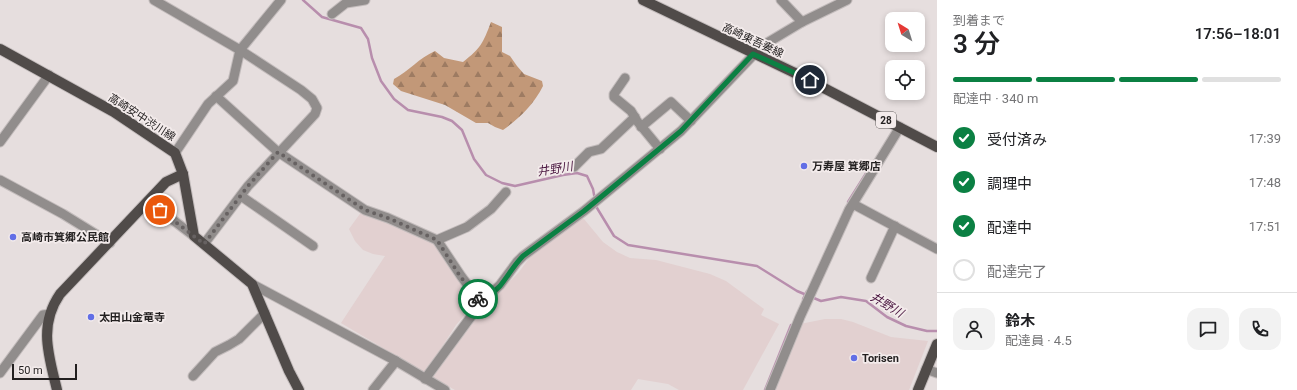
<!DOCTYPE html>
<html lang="ja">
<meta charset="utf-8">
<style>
:root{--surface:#fff;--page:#f2f2f2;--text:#202124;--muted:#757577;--line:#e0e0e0;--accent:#0b8043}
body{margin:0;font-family:Roboto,"Noto Sans JP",sans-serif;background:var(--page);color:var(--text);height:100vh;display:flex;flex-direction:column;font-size:15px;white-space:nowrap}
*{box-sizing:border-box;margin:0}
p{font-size:13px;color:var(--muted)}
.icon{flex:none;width:22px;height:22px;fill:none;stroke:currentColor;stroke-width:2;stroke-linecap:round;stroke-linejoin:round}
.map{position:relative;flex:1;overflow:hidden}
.panel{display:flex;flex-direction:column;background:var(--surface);width:360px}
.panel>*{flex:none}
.needle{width:26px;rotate:322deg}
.tools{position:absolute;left:885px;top:12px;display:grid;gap:8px}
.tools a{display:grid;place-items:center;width:40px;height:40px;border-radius:8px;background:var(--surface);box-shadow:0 2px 6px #0003;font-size:20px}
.scale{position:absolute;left:12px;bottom:10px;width:65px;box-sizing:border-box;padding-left:4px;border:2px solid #221f1f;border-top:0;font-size:11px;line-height:14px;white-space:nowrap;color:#221f1f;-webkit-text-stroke:3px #f3ebeb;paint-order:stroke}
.pin{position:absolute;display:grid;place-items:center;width:34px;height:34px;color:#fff;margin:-17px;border:2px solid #fff;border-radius:50%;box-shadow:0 1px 4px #0007}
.courier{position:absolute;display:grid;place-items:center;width:40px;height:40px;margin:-20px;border:3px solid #0b8043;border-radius:50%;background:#fff;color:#222;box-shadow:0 1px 5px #0007}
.head em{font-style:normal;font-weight:600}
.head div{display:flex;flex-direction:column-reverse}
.head{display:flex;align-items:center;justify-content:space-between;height:68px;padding:0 16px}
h1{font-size:26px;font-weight:600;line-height:30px}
.bar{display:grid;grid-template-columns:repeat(4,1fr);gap:6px 4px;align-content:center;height:48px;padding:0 16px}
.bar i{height:5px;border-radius:3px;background:var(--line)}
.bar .selected{background:var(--accent)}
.bar p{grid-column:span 4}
.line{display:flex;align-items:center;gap:10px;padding:0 16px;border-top:1px solid var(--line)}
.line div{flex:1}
.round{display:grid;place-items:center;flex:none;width:42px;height:42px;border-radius:12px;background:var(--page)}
ol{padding:0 16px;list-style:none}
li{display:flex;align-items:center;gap:12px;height:44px}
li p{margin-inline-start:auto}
li .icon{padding:4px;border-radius:50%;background:var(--accent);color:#fff;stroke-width:4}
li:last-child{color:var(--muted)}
li i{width:22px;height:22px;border:2px solid var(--line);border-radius:50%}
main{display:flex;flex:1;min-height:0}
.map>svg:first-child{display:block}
</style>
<main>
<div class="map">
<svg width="937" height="390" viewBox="0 0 937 390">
<defs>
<pattern id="forest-firs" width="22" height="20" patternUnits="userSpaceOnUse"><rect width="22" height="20" fill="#c29878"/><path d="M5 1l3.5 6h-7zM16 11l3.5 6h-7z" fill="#9d7b62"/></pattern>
</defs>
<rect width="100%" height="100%" fill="#e6dede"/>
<!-- built -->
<g fill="#e2d0d0">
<polygon points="362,211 430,240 437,246 476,302 456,325 425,373 341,323 385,256 373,254 363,250 355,241 349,229"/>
<polygon points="581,218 584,219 603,242 617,252 630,258 656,260 710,274 726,281 764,309 761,315 779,324 743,390 679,390 668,384 638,379 631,390 455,390 432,377 452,346 486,305 519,272 530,257"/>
<polygon points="825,319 841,319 853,322 891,337 928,341 909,390 774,390 800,324"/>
</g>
<!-- forest -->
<path fill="url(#forest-firs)" d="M491,22L502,27V52L510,56L517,66L524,74L542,81L543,86C534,104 520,118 503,130L495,127L488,123H476L445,105L401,91L393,84L394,79C409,71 419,58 435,51L444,58L463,62C481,48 483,43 491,22Z"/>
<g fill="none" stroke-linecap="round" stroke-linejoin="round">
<!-- stream -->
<g stroke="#b88ead" stroke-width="2.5">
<polyline points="303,0 322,17 361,28 368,39 372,58 381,81 394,99 408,110 442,117 452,121 462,130 474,159 486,175 502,183 515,186 563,175 577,173 587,176 593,189 595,200"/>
<polyline points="848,202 870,167"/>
<polyline points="596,205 597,208 614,236 628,245 757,266 797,291 821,301 841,297 866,301 887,317 906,326 927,331 937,331"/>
<polyline points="803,299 807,291"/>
<polyline points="765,390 791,325"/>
</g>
<!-- minor casing -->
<g stroke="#c3bcbc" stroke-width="11">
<g id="minor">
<polyline points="154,0 240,50 301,90 312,99 317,108 315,114 248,186 204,244"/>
<polyline points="781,0 802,22"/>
<polyline points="332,14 346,3 365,0"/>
<polyline points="625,78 614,94 614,97 631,111 637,121 660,149"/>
<polyline points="216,96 278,152 365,210 388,218 437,240 467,227 491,209 506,192"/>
<polyline points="641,127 671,102 691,121"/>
<polyline points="0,142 49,75"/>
<polyline points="175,153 208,104 233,81 240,50 281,0"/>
<polyline points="574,167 589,152 601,149 635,117"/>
<polyline points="0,180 63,214 110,243"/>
<polyline points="241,196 313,246"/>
<polyline points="148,201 194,236"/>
<polyline points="853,204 937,249"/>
<polyline points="437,240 461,276 481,303"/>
<polyline points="871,278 895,226"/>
<polyline points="252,284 396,361 445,390"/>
<polyline points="926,369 937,373"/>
<polyline points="0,373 43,315 50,314"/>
<polyline points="193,376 215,352 229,345 239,339 265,313"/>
<polyline points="425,379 481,303 500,285 517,262 523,256 584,211 681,131 762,46 802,22 847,0"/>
<polyline points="373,390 396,361"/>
<polyline points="770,390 800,317 849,210 900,127"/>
</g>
</g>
<!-- major casing -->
<g stroke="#c3bcbc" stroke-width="12">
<g id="major">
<polyline points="643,0 797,74 937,147"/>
<polyline points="0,49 114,112 175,153 183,174 194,236 252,284 289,371 299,390"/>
<path d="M57,390C49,356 38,326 60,294L166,182L183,174"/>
<polyline points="918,390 937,344"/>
</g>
</g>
<!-- minor -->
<use href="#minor" stroke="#918d8c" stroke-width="9"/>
<!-- major -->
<use href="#major" stroke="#504b49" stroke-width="10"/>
</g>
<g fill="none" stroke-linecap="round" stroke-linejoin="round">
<!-- done -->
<polyline stroke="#676262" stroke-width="4" stroke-dasharray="0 7.2" points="160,210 204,244 248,186 278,152 365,210 388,218 437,240 460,276 478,299"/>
<!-- route -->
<path stroke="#0b8043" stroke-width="5" d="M478,299L481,303C487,297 494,292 500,286C508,276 514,265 523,256L584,211L681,131L753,54L810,80"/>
</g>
<!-- markers -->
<g fill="#616ee6" stroke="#f3ebeb" stroke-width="1.5">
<circle cx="804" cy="166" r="4"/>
<circle cx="13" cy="237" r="4"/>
<circle cx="91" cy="317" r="4"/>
<circle cx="854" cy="358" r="4"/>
</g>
<g text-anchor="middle" stroke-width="3.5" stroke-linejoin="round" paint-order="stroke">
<!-- shield labels -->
<rect fill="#f3ebeb" stroke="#615c5c" stroke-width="1" x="876" y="112" width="20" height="16" rx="3"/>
<g font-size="10" font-weight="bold" fill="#221f1f">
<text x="886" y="124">28</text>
</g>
<!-- street labels -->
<g font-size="11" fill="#221f1f" stroke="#f3ebeb">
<text transform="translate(753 40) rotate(25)" y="4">高崎東吾妻線</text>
<text transform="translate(142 117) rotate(33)" y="4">高崎安中渋川線</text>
</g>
<!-- poi labels -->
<g font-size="11" font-weight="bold" fill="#221f1f" stroke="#f3ebeb" text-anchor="start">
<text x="812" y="170">万寿屋 箕郷店</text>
<text x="21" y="241">高崎市箕郷公民館</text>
<text x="99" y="321">太田山金竜寺</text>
<text x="862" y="362">Torisen</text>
</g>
<!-- water labels -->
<g font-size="12" font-style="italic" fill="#49153f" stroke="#f3ebeb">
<text transform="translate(555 169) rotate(-9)" y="4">井野川</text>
<text transform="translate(887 305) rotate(31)" y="4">井野川</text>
</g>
</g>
</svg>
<div class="tools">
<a><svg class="needle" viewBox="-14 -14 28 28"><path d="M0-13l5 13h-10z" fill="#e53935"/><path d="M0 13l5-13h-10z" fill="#757577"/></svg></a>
<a><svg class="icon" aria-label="locate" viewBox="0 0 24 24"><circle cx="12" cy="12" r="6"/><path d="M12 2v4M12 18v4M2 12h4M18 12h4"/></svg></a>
</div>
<div class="scale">50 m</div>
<div class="pin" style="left:160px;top:210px;background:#ea580c"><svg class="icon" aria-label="bag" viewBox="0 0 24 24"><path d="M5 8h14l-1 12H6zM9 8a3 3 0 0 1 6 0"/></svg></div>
<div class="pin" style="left:810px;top:80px;background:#1f2937"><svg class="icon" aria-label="home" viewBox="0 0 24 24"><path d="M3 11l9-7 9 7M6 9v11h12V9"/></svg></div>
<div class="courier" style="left:478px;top:299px"><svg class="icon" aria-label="bike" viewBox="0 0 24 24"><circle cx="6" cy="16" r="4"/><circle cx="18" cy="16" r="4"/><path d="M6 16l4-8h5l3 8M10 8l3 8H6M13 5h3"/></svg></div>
</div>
<section class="panel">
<div class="head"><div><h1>3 分</h1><p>到着まで</p></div><em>17:56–18:01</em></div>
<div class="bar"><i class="selected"></i><i class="selected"></i><i class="selected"></i><i></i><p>配達中 · 340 m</p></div>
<ol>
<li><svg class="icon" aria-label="check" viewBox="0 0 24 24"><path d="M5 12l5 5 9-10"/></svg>受付済み<p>17:39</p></li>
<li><svg class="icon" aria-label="check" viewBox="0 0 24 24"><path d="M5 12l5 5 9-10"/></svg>調理中<p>17:48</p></li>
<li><svg class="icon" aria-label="check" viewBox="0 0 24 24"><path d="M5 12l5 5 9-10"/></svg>配達中<p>17:51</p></li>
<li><i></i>配達完了</li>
</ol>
<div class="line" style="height:72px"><a class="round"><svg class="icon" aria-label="person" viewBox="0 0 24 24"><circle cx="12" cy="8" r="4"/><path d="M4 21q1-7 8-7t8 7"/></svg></a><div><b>鈴木</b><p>配達員 · 4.5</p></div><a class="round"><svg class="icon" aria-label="chat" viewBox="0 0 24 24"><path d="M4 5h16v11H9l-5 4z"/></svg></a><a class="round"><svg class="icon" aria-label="phone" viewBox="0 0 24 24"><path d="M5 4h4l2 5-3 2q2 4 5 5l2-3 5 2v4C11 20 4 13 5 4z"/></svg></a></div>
</section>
</main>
